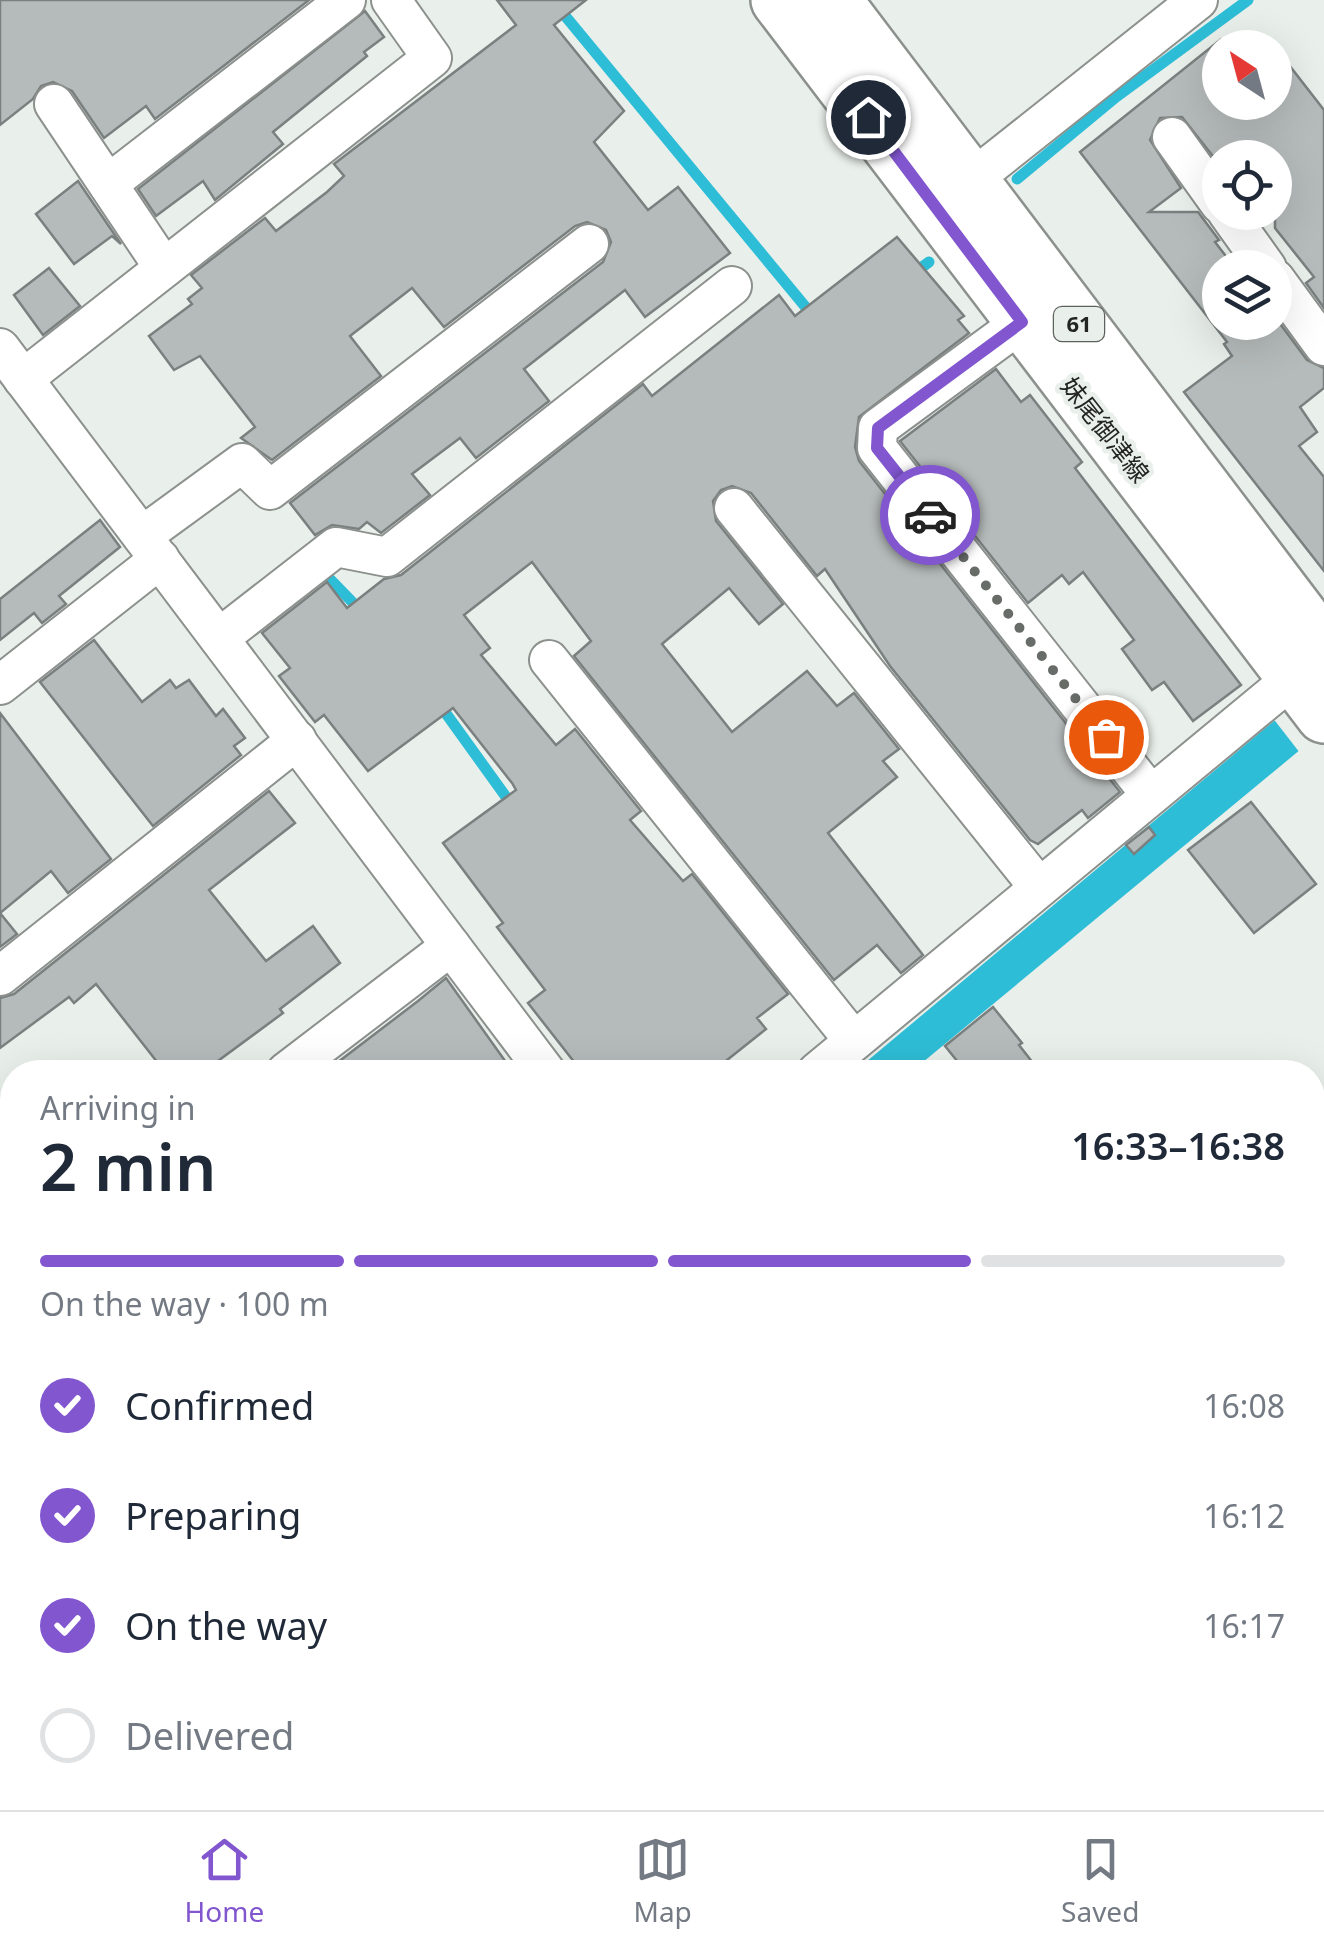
<!DOCTYPE html>
<meta charset="utf-8">
<style>
:root{--surface:#fff;--page:#f2f2f3;--text:#1f2937;--muted:#747a83;--line:#e0e1e3;--accent:#8156cf}
body{margin:0;font-family:"Noto Sans","Noto Sans JP",sans-serif;background:var(--page);color:var(--text);height:100vh;display:flex;flex-direction:column;font-size:38px;white-space:nowrap}
*{box-sizing:border-box;margin:0}
p{font-size:32px;color:var(--muted)}
.icon{flex:none;width:55px;height:55px;fill:none;stroke:currentColor;stroke-width:2;stroke-linecap:round;stroke-linejoin:round}
.map{position:relative;flex:1;overflow:hidden}
.side{position:absolute;left:0px;top:1060px;width:1325px;height:750px;display:flex;flex-direction:column;background:var(--surface);border-radius:40px 40px 0 0;box-shadow:0 10px 40px #0002}
.side>*{flex:none}
.needle{width:65px;rotate:324deg}
.tools{position:absolute;left:1202px;top:30px;display:grid;gap:20px}
.tools a{display:grid;place-items:center;width:90px;height:90px;border-radius:50%;background:var(--surface);box-shadow:0 10px 40px #0002;font-size:50px}
.pin{position:absolute;display:grid;place-items:center;width:85px;height:85px;color:#fff;margin:-42px;border:5px solid #fff;border-radius:50%;box-shadow:0 2px 10px #0007}
.courier{position:absolute;display:grid;place-items:center;width:100px;height:100px;margin:-50px;border:8px solid #8156cf;border-radius:50%;background:#fff;color:#222;box-shadow:0 2px 12px #0007}
.overview em{font-style:normal;font-weight:600}
.overview div{display:flex;flex-direction:column-reverse}
.overview{display:flex;align-items:center;justify-content:space-between;height:170px;padding:0 40px}
h1{font-size:65px;font-weight:600;line-height:75px}
.bar{display:grid;grid-template-columns:repeat(4,1fr);gap:15px 10px;align-content:center;height:120px;padding:0 40px}
.bar i{height:12px;border-radius:8px;background:var(--line)}
.bar .on{background:var(--accent)}
.bar p{grid-column:span 4}
ol{padding:0 40px;list-style:none}
li{display:flex;align-items:center;gap:30px;height:110px}
li p{margin-inline-start:auto}
li .icon{padding:10px;border-radius:50%;background:var(--accent);color:#fff;stroke-width:4}
li:last-child{color:var(--muted)}
li i{width:55px;height:55px;border:5px solid var(--line);border-radius:50%}
.tab-bar{display:flex;justify-content:space-around;align-items:center;height:140px;border-top:2px solid var(--line);background:var(--surface);font-size:28px;color:var(--muted)}
.tab-bar a{display:grid;justify-items:center;gap:5px}
.tab-bar .on{color:var(--accent)}
.map>svg:first-child{display:block}
</style>
<div class="map">
<svg width="1324" height="1810" viewBox="0 0 1324 1810">
<rect width="100%" height="100%" fill="#e9efeb"/>
<!-- water -->
<polygon fill="#2ebdd6" points="1324,679 1324,730 911,1072 854,1072"/>
<!-- pier -->
<polygon fill="#e9efeb" points="1323,674 1324,735 1300,753 1272,717"/>
<g fill="none" stroke-linecap="round" stroke-linejoin="round">
<!-- stream -->
<g stroke="#2ebdd6" stroke-width="11">
<polyline points="552,0 813,316"/>
<polyline points="1017,179 1116,97 1248,0"/>
<polyline points="910,276 929,262"/>
<polyline points="326,575 361,611"/>
<polyline points="437,701 514,808"/>
<polyline points="715,1055 729,1072"/>
<polyline points="1312,1641 1324,1656"/>
<polyline points="0,1753 12,1742"/>
<polyline points="987,1810 1004,1798"/>
</g>
<!-- river -->
<g stroke="#2ebdd6" stroke-width="65">
<polyline points="0,1268 12,1282"/>
<polyline points="462,1798 473,1810"/>
</g>
</g>
<!-- building -->
<g fill="#b5bbba" stroke="#7a807f" stroke-width="2.5">
<polygon points="0,0 309,0 155,119 146,106 104,138 72,91 53,82 41,86 33,99 0,125"/>
<polygon points="497,0 586,0 554,25 624,111 594,142 648,210 678,187 730,253 645,317 625,290 524,369 549,401 476,458 460,438 412,474 430,495 381,533 367,522 359,529 332,525 315,535 290,503 603,262 611,242 606,230 587,222 575,226 444,327 412,288 350,336 381,376 272,460 241,438 255,427 200,356 174,370 149,336 192,304 188,299 202,288 191,275 265,218 276,231 327,192 344,176 334,164 516,25"/>
<polygon points="365,11 384,37 364,52 367,56 273,132 283,144 215,200 203,181 156,216 138,189"/>
<polygon points="1220,40 1220,102 1275,102 1275,47 1324,110 1324,308 1306,283 1314,277 1275,228 1275,158 1216,160 1182,117 1160,118 1150,140 1181,188 1149,212 1198,212 1219,240 1215,242 1235,268 1220,268 1220,322 1275,322 1275,317 1307,360 1324,368 1324,388 1300,407 1317,432 1299,446 1324,477 1324,571 1184,392 1232,356 1224,344 1227,342 1080,152"/>
<polygon points="78,181 121,244 112,236 74,264 36,214"/>
<polygon points="897,237 964,316 958,320 969,333 859,417 855,447 859,461 1120,792 1088,818 1082,810 1038,844 1030,840 890,666 825,569 817,576 751,493 732,486 721,490 713,501 716,521 783,604 759,624 729,588 662,644 732,732 807,671 837,706 854,693 899,749 883,761 897,777 828,833 923,955 901,973 877,945 834,980 574,656 591,641 532,562 464,615 490,648 481,655 556,745 575,729 641,811 630,820 683,881 692,874 788,994 757,1018 766,1029 712,1072 582,1072 528,1003 545,990 497,927 503,923 443,843 516,790 512,783 453,708 368,771 324,715 315,722 279,676 290,668 262,633 327,582 347,608 384,579 401,575 643,384 652,396 779,295 795,316"/>
<polygon points="49,268 80,306 43,335 14,295"/>
<polygon points="996,369 1021,402 1030,395 1082,462 1075,468 1241,685 1193,721 1164,682 1152,690 1122,649 1134,640 1083,572 1069,584 1062,575 1028,603 900,441"/>
<polygon points="100,520 120,547 59,596 66,604 42,623 34,613 0,640 0,599"/>
<polygon points="94,640 142,702 170,680 176,688 189,680 216,716 223,709 245,738 234,746 241,755 153,826 40,682"/>
<polygon points="0,713 111,859 68,893 51,871 0,913 17,934 0,947"/>
<polygon points="269,791 295,823 209,890 266,961 313,926 340,963 280,1009 283,1013 203,1072 165,1072 96,984 74,1003 69,997 0,1048 0,998 14,994"/>
<polygon points="1251,802 1316,884 1254,933 1188,850"/>
<polygon points="1149,827 1155,835 1134,854 1126,845"/>
<polygon points="446,978 513,1072 325,1072 418,1001"/>
<polygon points="993,1007 1022,1043 1019,1045 1040,1072 966,1072 945,1046"/>
</g>
<g fill="none" stroke-linecap="round" stroke-linejoin="round">
<!-- street casing -->
<g stroke="#8c918d" stroke-width="42">
<g id="street">
<polyline points="54,104 164,268"/>
<polyline points="1172,137 1220,204"/>
<polyline points="970,181 1198,0"/>
<polyline points="108,184 346,0"/>
<polyline points="1227,212 1267,268"/>
<polyline points="1275,279 1324,346"/>
<polyline points="1040,309 878,428 877,448 1151,795"/>
<polyline points="0,348 546,1072"/>
<polyline points="23,379 432,58 391,0"/>
<polyline points="734,508 1038,886"/>
<polyline points="142,536 242,463 270,490 589,244"/>
<polyline points="219,638 336,547 387,557 732,286"/>
<polyline points="549,660 854,1041"/>
<polyline points="0,685 160,559"/>
<polyline points="0,976 297,740"/>
<polyline points="286,1072 451,946"/>
<polyline points="817,1072 1310,664"/>
<polyline points="0,1230 12,1244"/>
<polyline points="1312,1550 1324,1541"/>
<polyline points="0,1719 12,1708"/>
<polyline points="1123,1798 1133,1810"/>
</g>
</g>
<!-- primary casing -->
<g stroke="#8c918d" stroke-width="60">
<g id="primary">
<polyline points="779,0 1324,715"/>
<polyline points="833,0 1324,648"/>
</g>
</g>
<!-- street -->
<use href="#street" stroke="#fff" stroke-width="38"/>
<!-- primary -->
<use href="#primary" stroke="#fff" stroke-width="55"/>
</g>
<g fill="none" stroke-linecap="round" stroke-linejoin="round">
<!-- done -->
<polyline stroke="#686c69" stroke-width="10" stroke-dasharray="0 18" points="930,515 1106,737"/>
<!-- route -->
<polyline stroke="#8156cf" stroke-width="12" points="868,117 1022,322 878,428 877,448 930,515"/>
</g>
<g text-anchor="middle" stroke-width="9" stroke-linejoin="round" paint-order="stroke">
<!-- shield labels -->
<rect fill="#e9efeb" stroke="#5e625f" stroke-width="2.5" x="1054" y="307" width="50" height="34" rx="8"/>
<g font-size="22" font-weight="bold" fill="#232523">
<text x="1079" y="332">61</text>
</g>
<!-- street labels -->
<g font-size="25" fill="#232523" stroke="#e9efeb">
<text transform="translate(1105 430) rotate(52)" y="9">妹尾御津線</text>
</g>
</g>
</svg>
<div class="tools">
<a><svg class="needle" viewBox="-14 -14 28 28"><path d="M0-13l5 13h-10z" fill="#e53935"/><path d="M0 13l5-13h-10z" fill="#747a83"/></svg></a>
<a><svg class="icon" aria-label="locate" viewBox="0 0 24 24"><circle cx="12" cy="12" r="6"/><path d="M12 2v4M12 18v4M2 12h4M18 12h4"/></svg></a>
<a><svg class="icon" aria-label="layers" viewBox="0 0 24 24"><path d="M12 4l9 5-9 5-9-5zM3 14l9 5 9-5"/></svg></a>
</div>
<div class="pin" style="left:1106px;top:737px;background:#ea580c"><svg class="icon" aria-label="bag" viewBox="0 0 24 24"><path d="M5 8h14l-1 12H6zM9 8a3 3 0 0 1 6 0"/></svg></div>
<div class="pin" style="left:868px;top:117px;background:#1f2937"><svg class="icon" aria-label="home" viewBox="0 0 24 24"><path d="M3 11l9-7 9 7M6 9v11h12V9"/></svg></div>
<div class="courier" style="left:930px;top:515px"><svg class="icon" aria-label="car" viewBox="0 0 24 24"><path d="M5 17H2v-5l4-1 3-4h7l3 4 3 1v5h-3M9 17h6M6 11h13"/><circle cx="7" cy="17" r="2"/><circle cx="17" cy="17" r="2"/></svg></div>
<section class="side">
<div class="overview"><div><h1>2 min</h1><p>Arriving in</p></div><em>16:33–16:38</em></div>
<div class="bar"><i class="on"></i><i class="on"></i><i class="on"></i><i></i><p>On the way · 100 m</p></div>
<ol>
<li><svg class="icon" aria-label="check" viewBox="0 0 24 24"><path d="M5 12l5 5 9-10"/></svg>Confirmed<p>16:08</p></li>
<li><svg class="icon" aria-label="check" viewBox="0 0 24 24"><path d="M5 12l5 5 9-10"/></svg>Preparing<p>16:12</p></li>
<li><svg class="icon" aria-label="check" viewBox="0 0 24 24"><path d="M5 12l5 5 9-10"/></svg>On the way<p>16:17</p></li>
<li><i></i>Delivered</li>
</ol>
</section>
</div>
<nav class="tab-bar">
<a class="on"><svg class="icon" aria-label="home" viewBox="0 0 24 24"><path d="M3 11l9-7 9 7M6 9v11h12V9"/></svg>Home</a>
<a><svg class="icon" aria-label="map" viewBox="0 0 24 24"><path d="M3 6l6-2 6 2 6-2v14l-6 2-6-2-6 2zM9 4v14M15 6v14"/></svg>Map</a>
<a><svg class="icon" aria-label="saved" viewBox="0 0 24 24"><path d="M7 4h10v16l-5-4-5 4z"/></svg>Saved</a>
</nav>
